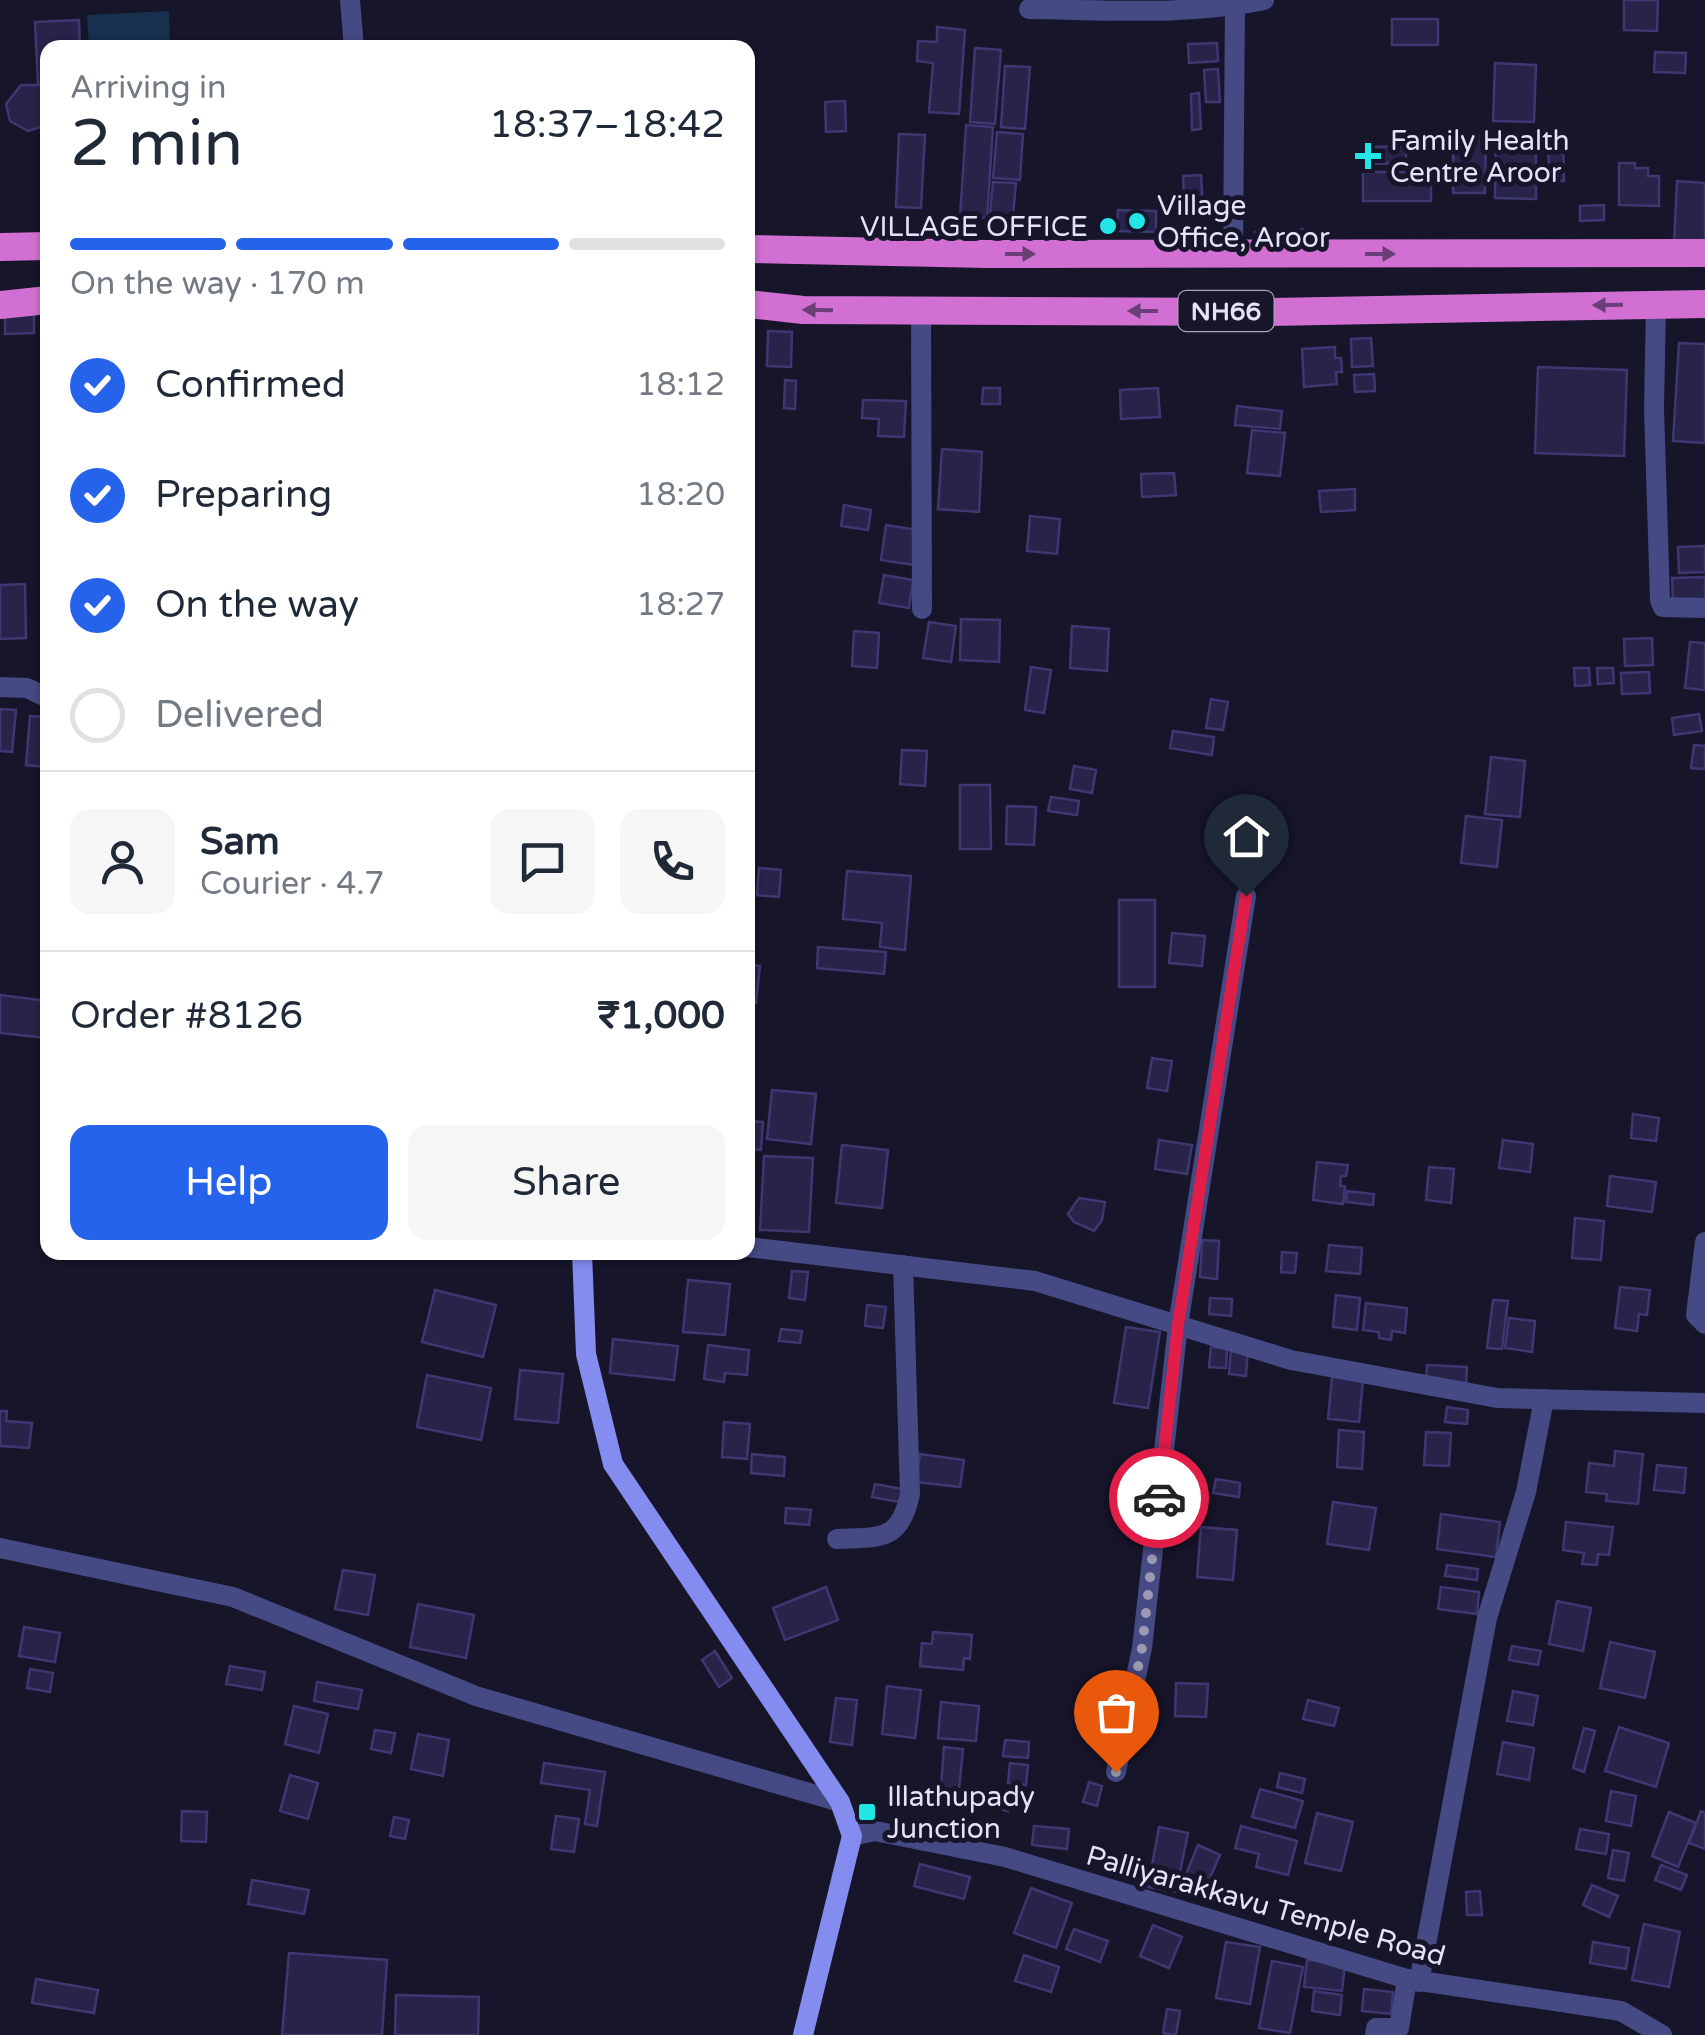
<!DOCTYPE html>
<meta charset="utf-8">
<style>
:root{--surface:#fff;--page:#f6f6f7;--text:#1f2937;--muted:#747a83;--line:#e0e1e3;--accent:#2563eb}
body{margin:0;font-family:"Varela Round",sans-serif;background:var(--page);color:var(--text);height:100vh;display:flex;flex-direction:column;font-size:38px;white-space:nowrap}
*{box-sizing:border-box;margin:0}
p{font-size:32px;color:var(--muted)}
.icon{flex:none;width:55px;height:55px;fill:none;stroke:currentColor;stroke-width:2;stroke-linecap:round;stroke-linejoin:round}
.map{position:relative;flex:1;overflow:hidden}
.drawer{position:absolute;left:40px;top:40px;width:715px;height:1220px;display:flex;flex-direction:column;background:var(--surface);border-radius:20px;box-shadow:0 2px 8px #0004}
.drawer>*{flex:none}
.pin{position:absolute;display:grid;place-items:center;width:85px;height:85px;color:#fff;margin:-102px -42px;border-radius:50% 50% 50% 0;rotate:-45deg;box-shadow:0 0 10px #0007}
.pin .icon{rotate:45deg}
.courier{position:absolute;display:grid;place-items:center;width:100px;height:100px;margin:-50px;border:8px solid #e11d48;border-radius:50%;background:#fff;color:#222;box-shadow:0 2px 12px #0007}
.head em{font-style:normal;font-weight:600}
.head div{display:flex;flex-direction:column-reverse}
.head{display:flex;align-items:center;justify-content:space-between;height:170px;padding:0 30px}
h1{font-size:65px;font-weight:600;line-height:75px}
.bar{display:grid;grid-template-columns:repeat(4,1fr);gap:15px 10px;align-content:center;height:120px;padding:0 30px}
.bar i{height:12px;border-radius:8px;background:var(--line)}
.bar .on{background:var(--accent)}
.bar p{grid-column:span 4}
.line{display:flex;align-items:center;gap:25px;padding:0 30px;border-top:2px solid var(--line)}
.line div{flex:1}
.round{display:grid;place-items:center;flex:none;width:105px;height:105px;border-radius:20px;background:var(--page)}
ol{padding:0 30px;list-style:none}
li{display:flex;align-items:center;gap:30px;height:110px}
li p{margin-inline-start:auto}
li .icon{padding:10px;border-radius:50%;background:var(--accent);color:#fff;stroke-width:4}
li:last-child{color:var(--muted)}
li i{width:55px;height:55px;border:5px solid var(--line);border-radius:50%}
.button{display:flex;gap:20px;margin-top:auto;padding:20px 30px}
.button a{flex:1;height:115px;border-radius:20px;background:var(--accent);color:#fff;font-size:40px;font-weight:600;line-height:115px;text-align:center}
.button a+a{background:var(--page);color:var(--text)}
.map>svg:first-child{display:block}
</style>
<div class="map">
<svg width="1705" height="2035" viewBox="0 0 1705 2035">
<rect width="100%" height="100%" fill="#16152a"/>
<!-- water -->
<polygon fill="#16304d" points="169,11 170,47 89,47 87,15"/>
<!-- building -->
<g fill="#272349" stroke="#3d3872" stroke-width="2.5">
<polygon points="1624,0 1658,0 1657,31 1624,30"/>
<rect x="1392" y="19" width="46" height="26"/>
<polygon points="79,20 80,48 48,48 48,84 38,84 35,22"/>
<polygon points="937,27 965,30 959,114 929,112 933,63 917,61 918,41 937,42"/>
<polygon points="1217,43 1218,61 1189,63 1188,44"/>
<polygon points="975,48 1001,50 995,124 970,122"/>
<polygon points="1655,52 1686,53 1685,73 1654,72"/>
<polygon points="1495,63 1536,65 1534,122 1493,121"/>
<polygon points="1005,66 1030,67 1025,129 1001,127"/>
<polygon points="1218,69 1220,102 1206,102 1204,70"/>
<polygon points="21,85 40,85 48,93 48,121 44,126 28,131 10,121 6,104"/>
<polygon points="1199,93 1201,129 1192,130 1191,94"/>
<polygon points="845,101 846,131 826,132 825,102"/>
<polygon points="966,125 993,127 987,218 960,217"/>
<polygon points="997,132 1023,134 1020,180 993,178"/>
<polygon points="899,134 925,135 921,208 896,207"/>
<polygon points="1496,134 1536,134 1536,199 1495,198"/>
<polygon points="1548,134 1563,134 1564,181 1549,181"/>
<polygon points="1453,136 1486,136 1485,193 1453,193"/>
<polygon points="1406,146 1406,163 1368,164 1368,147"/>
<polygon points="1619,163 1635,163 1635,168 1648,168 1648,176 1659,176 1659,206 1619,205"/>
<rect x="1363" y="172" width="68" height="29"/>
<polygon points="1201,175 1203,210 1185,211 1183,176"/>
<polygon points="1677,181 1705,183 1705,244 1674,242"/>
<polygon points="993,182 1016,183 1013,216 990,214"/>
<polygon points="1604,205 1604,220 1580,221 1580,206"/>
<polygon points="1118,210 1156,211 1156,232 1117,231"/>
<polygon points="1308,229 1309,238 1256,241 1255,232"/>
<polygon points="34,309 34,333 5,334 5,310"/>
<polygon points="768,331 792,332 791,367 767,366"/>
<polygon points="1371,338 1373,366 1352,367 1351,339"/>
<polygon points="1679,343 1705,344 1705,443 1673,441"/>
<polygon points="1335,347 1335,358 1341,358 1342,372 1336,372 1337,384 1304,387 1302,349"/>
<polygon points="1538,367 1627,370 1624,456 1535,453"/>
<polygon points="1374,374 1375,391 1355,392 1354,375"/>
<polygon points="785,380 796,381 795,409 784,408"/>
<polygon points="983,388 1000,388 1000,404 982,404"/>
<polygon points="1158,388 1160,417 1121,419 1120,390"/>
<polygon points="863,400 906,401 904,437 878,436 879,419 862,418"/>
<polygon points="1237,406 1282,411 1280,429 1235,425"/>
<polygon points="1252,430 1285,433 1280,476 1247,473"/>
<polygon points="942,449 982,452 979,512 938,509"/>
<polygon points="1174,473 1176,495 1142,497 1141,474"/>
<polygon points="1355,489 1355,510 1321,512 1319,491"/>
<polygon points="844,505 871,510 868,530 841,526"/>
<polygon points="1030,516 1060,519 1057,554 1027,551"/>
<polygon points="886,525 919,530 914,565 881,560"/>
<polygon points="1705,546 1705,572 1679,573 1678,547"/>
<polygon points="884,575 913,580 909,608 879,603"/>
<polygon points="1705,577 1705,600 1673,601 1672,578"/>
<polygon points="25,584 26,638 0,639 0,585"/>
<polygon points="961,619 1000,620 999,662 960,660"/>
<polygon points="929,622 956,626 951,662 923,658"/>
<polygon points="1072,626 1109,629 1107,671 1070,668"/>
<polygon points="854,631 879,633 877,668 852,666"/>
<polygon points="1652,638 1653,665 1625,666 1624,639"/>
<polygon points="1690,642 1705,643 1705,690 1685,688"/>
<polygon points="1031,667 1051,670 1044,713 1025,710"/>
<polygon points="1574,668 1589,668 1590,685 1575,686"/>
<polygon points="1597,668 1613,668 1614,683 1598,684"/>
<polygon points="1649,672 1650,693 1622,694 1621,673"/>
<polygon points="1211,699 1228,702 1223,730 1206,728"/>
<polygon points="0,709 16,710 12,752 0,751"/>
<polygon points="1699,714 1702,731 1674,735 1672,718"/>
<polygon points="30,716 48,717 48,767 26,765"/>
<polygon points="1173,731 1214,737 1212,755 1170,748"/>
<polygon points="1694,745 1705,746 1705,769 1691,768"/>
<polygon points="902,750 927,751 925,786 900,784"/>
<polygon points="1491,757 1525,761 1520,817 1485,814"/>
<polygon points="1074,766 1096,770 1092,793 1070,789"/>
<polygon points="960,785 990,785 991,849 960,849"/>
<polygon points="1051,797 1079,801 1077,815 1048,811"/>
<polygon points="1007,806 1036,807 1034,845 1006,844"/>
<polygon points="1466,816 1502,820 1497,867 1461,863"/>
<polygon points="759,868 781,870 779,897 757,895"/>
<polygon points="847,871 911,876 905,950 880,947 882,923 843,919"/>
<rect x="1119" y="900" width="36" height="87"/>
<polygon points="1172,933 1205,936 1202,966 1169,963"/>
<polygon points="818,947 886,952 884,974 817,968"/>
<polygon points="748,965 760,966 756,1003 748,1002"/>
<polygon points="0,995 48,1001 48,1038 0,1033"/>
<polygon points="1152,1058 1172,1061 1167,1091 1147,1088"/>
<polygon points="772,1090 816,1094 811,1144 767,1139"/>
<polygon points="1633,1114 1659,1118 1656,1141 1631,1138"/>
<polygon points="748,1121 763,1122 761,1150 748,1149"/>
<polygon points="1159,1140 1192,1145 1187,1174 1155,1169"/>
<polygon points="1503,1140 1533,1144 1530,1172 1499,1168"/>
<polygon points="842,1145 888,1150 882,1208 836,1203"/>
<polygon points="764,1156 813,1158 809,1232 760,1230"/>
<polygon points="1317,1162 1348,1165 1346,1176 1341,1176 1340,1186 1345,1186 1343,1204 1313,1200"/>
<polygon points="1429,1167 1454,1169 1451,1203 1426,1200"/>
<polygon points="1610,1176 1656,1182 1652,1212 1607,1206"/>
<polygon points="1347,1191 1374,1194 1373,1205 1346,1202"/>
<polygon points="1079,1198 1105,1202 1102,1220 1094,1231 1074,1222 1068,1214"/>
<polygon points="1575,1218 1604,1221 1601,1260 1572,1258"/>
<polygon points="1202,1240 1219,1241 1217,1279 1200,1277"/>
<polygon points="1329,1245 1362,1248 1360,1274 1326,1271"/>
<polygon points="1282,1252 1297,1253 1295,1273 1281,1272"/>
<polygon points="792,1271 808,1272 805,1300 789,1298"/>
<polygon points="688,1280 730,1284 725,1335 683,1332"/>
<polygon points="1620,1287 1650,1290 1647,1315 1639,1314 1637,1331 1615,1328"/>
<polygon points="435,1290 496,1305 483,1357 422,1342"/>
<polygon points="1336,1295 1360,1298 1357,1330 1333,1327"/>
<polygon points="1210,1298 1232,1299 1231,1316 1209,1314"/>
<polygon points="1493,1300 1508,1301 1502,1349 1487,1348"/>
<polygon points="1366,1303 1407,1308 1405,1333 1392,1331 1391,1340 1379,1338 1379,1332 1363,1330"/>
<polygon points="867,1305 886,1307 883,1328 865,1326"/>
<polygon points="1509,1318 1535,1321 1532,1352 1505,1348"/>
<polygon points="1126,1327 1160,1332 1148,1408 1114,1403"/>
<polygon points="781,1329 802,1331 800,1343 779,1341"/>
<polygon points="613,1339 678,1346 674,1380 610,1373"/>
<polygon points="708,1345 749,1350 747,1375 725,1373 724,1382 704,1379"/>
<polygon points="1211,1347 1227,1349 1226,1368 1209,1367"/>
<polygon points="1231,1348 1248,1348 1246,1376 1229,1374"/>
<polygon points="1427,1365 1467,1367 1466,1384 1426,1382"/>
<polygon points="520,1370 563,1374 558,1423 515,1419"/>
<polygon points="427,1375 491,1388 481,1440 417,1427"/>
<polygon points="1332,1377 1363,1380 1359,1422 1328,1419"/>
<polygon points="1447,1407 1468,1410 1467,1424 1445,1422"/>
<polygon points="0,1411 7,1411 6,1421 32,1423 29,1448 0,1446"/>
<polygon points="724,1422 750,1424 747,1459 722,1457"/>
<polygon points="1339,1430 1364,1432 1362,1469 1337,1467"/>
<polygon points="1426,1432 1451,1433 1449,1466 1424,1465"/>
<polygon points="1615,1451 1643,1454 1638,1504 1606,1501 1607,1494 1586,1492 1589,1463 1614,1466"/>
<polygon points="752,1454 785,1457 784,1476 751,1473"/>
<polygon points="920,1454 964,1460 960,1487 916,1482"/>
<polygon points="1165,1465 1184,1468 1178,1502 1160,1500"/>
<polygon points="1657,1465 1686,1468 1684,1493 1654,1490"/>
<polygon points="1216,1479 1240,1483 1239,1497 1213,1493"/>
<polygon points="875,1484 902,1489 900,1502 872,1497"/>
<polygon points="1333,1502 1376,1508 1369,1550 1327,1544"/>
<polygon points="786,1508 811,1510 809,1525 785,1523"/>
<polygon points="1441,1514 1500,1522 1496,1557 1437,1549"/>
<polygon points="1566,1522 1613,1527 1609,1555 1598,1554 1597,1565 1582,1564 1584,1553 1563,1550"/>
<polygon points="1201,1527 1237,1530 1233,1580 1197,1577"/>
<polygon points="1447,1565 1478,1569 1477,1580 1445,1576"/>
<polygon points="343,1570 375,1575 368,1615 335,1609"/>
<polygon points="826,1587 838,1620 785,1640 773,1608"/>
<polygon points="1441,1587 1479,1592 1477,1614 1438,1609"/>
<polygon points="1557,1601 1591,1608 1583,1651 1549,1644"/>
<polygon points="418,1604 474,1615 466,1658 410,1647"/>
<polygon points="24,1627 60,1633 55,1662 19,1656"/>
<polygon points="933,1632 972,1635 970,1659 964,1658 963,1670 920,1666 922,1643 932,1644"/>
<polygon points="1610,1642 1655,1652 1645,1698 1600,1688"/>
<polygon points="1512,1646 1541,1651 1538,1665 1509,1660"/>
<polygon points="715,1651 732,1678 719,1687 702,1660"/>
<polygon points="230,1666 265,1672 262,1690 226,1684"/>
<polygon points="30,1669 53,1673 50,1692 27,1688"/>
<polygon points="317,1682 362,1690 358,1709 314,1701"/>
<polygon points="1176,1683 1208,1684 1206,1717 1175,1716"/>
<polygon points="887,1686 921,1690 915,1738 882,1734"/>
<polygon points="1513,1691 1538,1696 1533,1725 1507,1721"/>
<polygon points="836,1698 857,1700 852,1745 830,1742"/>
<polygon points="1308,1700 1339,1708 1334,1726 1303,1719"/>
<polygon points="941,1702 979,1706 976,1741 938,1738"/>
<polygon points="294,1706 328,1714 319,1753 285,1744"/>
<polygon points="1619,1727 1669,1743 1656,1787 1605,1771"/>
<polygon points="1584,1728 1595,1731 1584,1772 1573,1768"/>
<polygon points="375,1730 395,1733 391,1753 371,1749"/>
<polygon points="418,1734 449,1740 443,1776 411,1769"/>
<polygon points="1005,1740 1029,1742 1028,1758 1003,1756"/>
<polygon points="1503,1742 1534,1748 1529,1780 1497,1774"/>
<polygon points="944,1747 963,1749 959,1789 941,1787"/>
<polygon points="544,1763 605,1772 597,1826 585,1824 590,1790 541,1783"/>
<polygon points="1010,1763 1028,1765 1026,1785 1008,1783"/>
<polygon points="1280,1773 1305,1779 1302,1793 1277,1787"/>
<polygon points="290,1775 318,1783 308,1819 280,1811"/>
<polygon points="1089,1782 1102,1786 1097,1806 1083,1802"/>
<polygon points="1260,1789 1303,1801 1295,1828 1252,1817"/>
<polygon points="1611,1791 1636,1796 1631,1826 1606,1821"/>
<polygon points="996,1792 1011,1795 1008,1811 993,1808"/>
<polygon points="182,1811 207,1812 206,1842 181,1841"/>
<polygon points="1701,1811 1705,1813 1705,1849 1689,1843"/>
<polygon points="1669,1812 1696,1823 1678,1867 1652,1856"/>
<polygon points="1317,1813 1353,1822 1341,1871 1305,1863"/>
<polygon points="556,1816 579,1819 574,1852 551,1849"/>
<polygon points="394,1817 409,1820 405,1839 390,1836"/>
<polygon points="1034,1826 1069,1829 1067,1849 1032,1845"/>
<polygon points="1241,1826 1297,1841 1288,1875 1256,1867 1259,1854 1235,1848"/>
<polygon points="1159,1827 1188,1833 1176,1892 1148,1887"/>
<polygon points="1580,1829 1609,1834 1606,1854 1576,1849"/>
<polygon points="1198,1845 1220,1855 1206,1887 1185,1877"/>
<polygon points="1613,1850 1629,1853 1624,1881 1608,1878"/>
<polygon points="920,1864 970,1877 964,1899 914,1886"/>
<polygon points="1661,1865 1687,1875 1681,1890 1655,1880"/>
<polygon points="252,1880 309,1890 304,1914 248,1904"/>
<polygon points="1592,1885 1618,1896 1609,1917 1583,1905"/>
<polygon points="1031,1888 1072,1903 1056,1948 1014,1933"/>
<polygon points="1480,1891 1482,1915 1467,1915 1466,1892"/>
<polygon points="1644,1924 1680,1932 1669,1987 1632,1980"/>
<polygon points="1153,1925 1182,1937 1169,1968 1140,1956"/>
<polygon points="1074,1929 1108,1941 1100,1962 1066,1949"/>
<polygon points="1226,1942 1260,1947 1250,2004 1216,1998"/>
<polygon points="1593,1942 1629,1948 1626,1969 1590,1963"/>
<polygon points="289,1953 387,1960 382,2035 282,2035"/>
<polygon points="1024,1955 1059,1967 1051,1992 1015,1981"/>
<polygon points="1307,1960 1345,1964 1342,1991 1304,1987"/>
<polygon points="1272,1961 1303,1967 1290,2033 1259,2028"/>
<polygon points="36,1979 98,1990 94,2013 32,2003"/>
<polygon points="1364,1989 1393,1992 1391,2014 1362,2011"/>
<polygon points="1314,1991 1342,1995 1340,2015 1312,2011"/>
<polygon points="396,1995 479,1997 478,2035 395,2035"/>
<polygon points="1167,2009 1180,2011 1176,2035 1163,2033"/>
</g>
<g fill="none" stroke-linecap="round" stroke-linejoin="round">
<!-- minor -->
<g stroke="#454984" stroke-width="20">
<polyline points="350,0 354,48"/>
<path d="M1029,9C1107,10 1188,16 1264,0"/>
<polyline points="1233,254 1235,0"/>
<polyline points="1656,304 1654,409 1660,600 1663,607 1705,608"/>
<polyline points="921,311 922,609"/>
<polyline points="0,687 27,688 48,698"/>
<polyline points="1705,1242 1696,1315 1705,1324"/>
<polyline points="748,1247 1035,1281 1291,1360 1497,1398 1705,1403"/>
<path d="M837,1539C880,1537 900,1542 910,1494L903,1265"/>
<polyline points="0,1548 233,1597 476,1696 840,1802"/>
<polyline points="1116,1772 1142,1648 1178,1325 1246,896"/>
<polyline points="1419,1982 1487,1618 1526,1492 1544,1399"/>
<polyline points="1375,2035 1376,2028 1399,2028 1407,1979"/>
</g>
<!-- tertiary -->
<polyline stroke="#454984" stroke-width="20" points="852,1836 875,1831 1005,1857 1407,1979 1621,2011 1662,2035"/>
<!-- secondary -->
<polyline stroke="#848cf0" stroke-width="20" points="582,1252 586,1354 613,1464 840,1802 852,1836 803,2035"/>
<!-- trunk -->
<g stroke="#d170d2" stroke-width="28">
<polyline points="0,247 48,246"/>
<polyline points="748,249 986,254 1705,253"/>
<polyline points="748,304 803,310 1267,312 1705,304"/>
<polyline points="0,305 48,300"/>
</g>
</g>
<!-- one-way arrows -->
<defs><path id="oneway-solid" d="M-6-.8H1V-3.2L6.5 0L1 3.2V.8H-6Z" transform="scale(2.5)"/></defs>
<g fill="#6a3e76">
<use href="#oneway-solid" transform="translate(1020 254)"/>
<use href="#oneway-solid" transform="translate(1380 254)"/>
<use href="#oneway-solid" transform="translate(1608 305) rotate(179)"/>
<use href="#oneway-solid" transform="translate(818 310) rotate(-179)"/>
<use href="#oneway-solid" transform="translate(1143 311) rotate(-180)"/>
</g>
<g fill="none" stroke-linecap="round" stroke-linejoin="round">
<!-- done -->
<polyline stroke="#9b9ab2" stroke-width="10" stroke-dasharray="0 18" points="1116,1772 1142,1648 1159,1498"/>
<!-- route -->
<polyline stroke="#e11d48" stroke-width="12" points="1159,1498 1178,1325 1246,896"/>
</g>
<!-- markers -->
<g fill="#24e5e5" stroke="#16152a" stroke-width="4">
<path d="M1363 141h10v10h10v10h-10v10h-10v-10h-10v-10h10z"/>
<circle cx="1137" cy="221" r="10"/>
<circle cx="1108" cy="226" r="10"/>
<rect x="857" y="1802" width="20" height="20" rx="5"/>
</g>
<g text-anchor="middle" stroke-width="10" stroke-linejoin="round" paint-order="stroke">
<!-- shield labels -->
<rect fill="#16152a" stroke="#a5a4bc" stroke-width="2.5" x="1178.5" y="291" width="95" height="40" rx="8"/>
<g font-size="25" font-weight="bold" fill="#e2e2fb">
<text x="1226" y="320">NH66</text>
</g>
<!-- poi labels -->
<g font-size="28" fill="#e2e2fb" stroke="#16152a" text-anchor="start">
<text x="1390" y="150">Family Health<tspan x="1390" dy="32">Centre Aroor</tspan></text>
<text x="1157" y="215">Village<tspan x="1157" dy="32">Office, Aroor</tspan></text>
<text x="1088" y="236" text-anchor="end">VILLAGE OFFICE</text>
<text x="887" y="1806">Illathupady<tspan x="887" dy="32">Junction</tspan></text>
</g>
<!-- street labels -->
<g font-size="28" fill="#e2e2fb" stroke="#16152a">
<text transform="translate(1266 1905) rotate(16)" y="10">Palliyarakkavu Temple Road</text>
</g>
</g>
</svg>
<div class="pin" style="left:1116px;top:1772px;background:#ea580c"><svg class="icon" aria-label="bag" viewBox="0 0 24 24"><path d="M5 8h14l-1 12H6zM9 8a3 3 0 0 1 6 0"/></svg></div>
<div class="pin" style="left:1246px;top:896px;background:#1f2937"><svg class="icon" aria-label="home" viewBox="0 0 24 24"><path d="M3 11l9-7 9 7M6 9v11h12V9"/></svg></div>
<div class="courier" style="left:1159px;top:1498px"><svg class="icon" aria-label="car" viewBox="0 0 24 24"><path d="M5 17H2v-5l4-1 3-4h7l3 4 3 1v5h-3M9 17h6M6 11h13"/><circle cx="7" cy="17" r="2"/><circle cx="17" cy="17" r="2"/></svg></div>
<section class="drawer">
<div class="head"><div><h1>2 min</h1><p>Arriving in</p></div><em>18:37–18:42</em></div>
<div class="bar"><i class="on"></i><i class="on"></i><i class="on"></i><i></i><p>On the way · 170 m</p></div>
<ol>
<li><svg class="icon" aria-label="check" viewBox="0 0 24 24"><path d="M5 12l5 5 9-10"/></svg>Confirmed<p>18:12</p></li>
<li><svg class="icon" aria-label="check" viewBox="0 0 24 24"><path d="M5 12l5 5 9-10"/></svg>Preparing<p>18:20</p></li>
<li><svg class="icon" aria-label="check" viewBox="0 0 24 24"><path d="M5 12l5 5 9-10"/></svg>On the way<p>18:27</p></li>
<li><i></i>Delivered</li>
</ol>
<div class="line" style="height:180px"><a class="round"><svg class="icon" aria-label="person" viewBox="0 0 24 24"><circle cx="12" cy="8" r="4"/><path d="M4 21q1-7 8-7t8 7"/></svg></a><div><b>Sam</b><p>Courier · 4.7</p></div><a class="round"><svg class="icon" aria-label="chat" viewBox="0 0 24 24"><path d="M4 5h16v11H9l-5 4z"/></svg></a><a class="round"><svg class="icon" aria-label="phone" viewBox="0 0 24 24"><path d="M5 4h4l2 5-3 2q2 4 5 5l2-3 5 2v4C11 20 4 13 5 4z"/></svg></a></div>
<div class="line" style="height:130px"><div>Order #8126</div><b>₹1,000</b></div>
<div class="button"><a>Help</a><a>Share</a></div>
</section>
</div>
